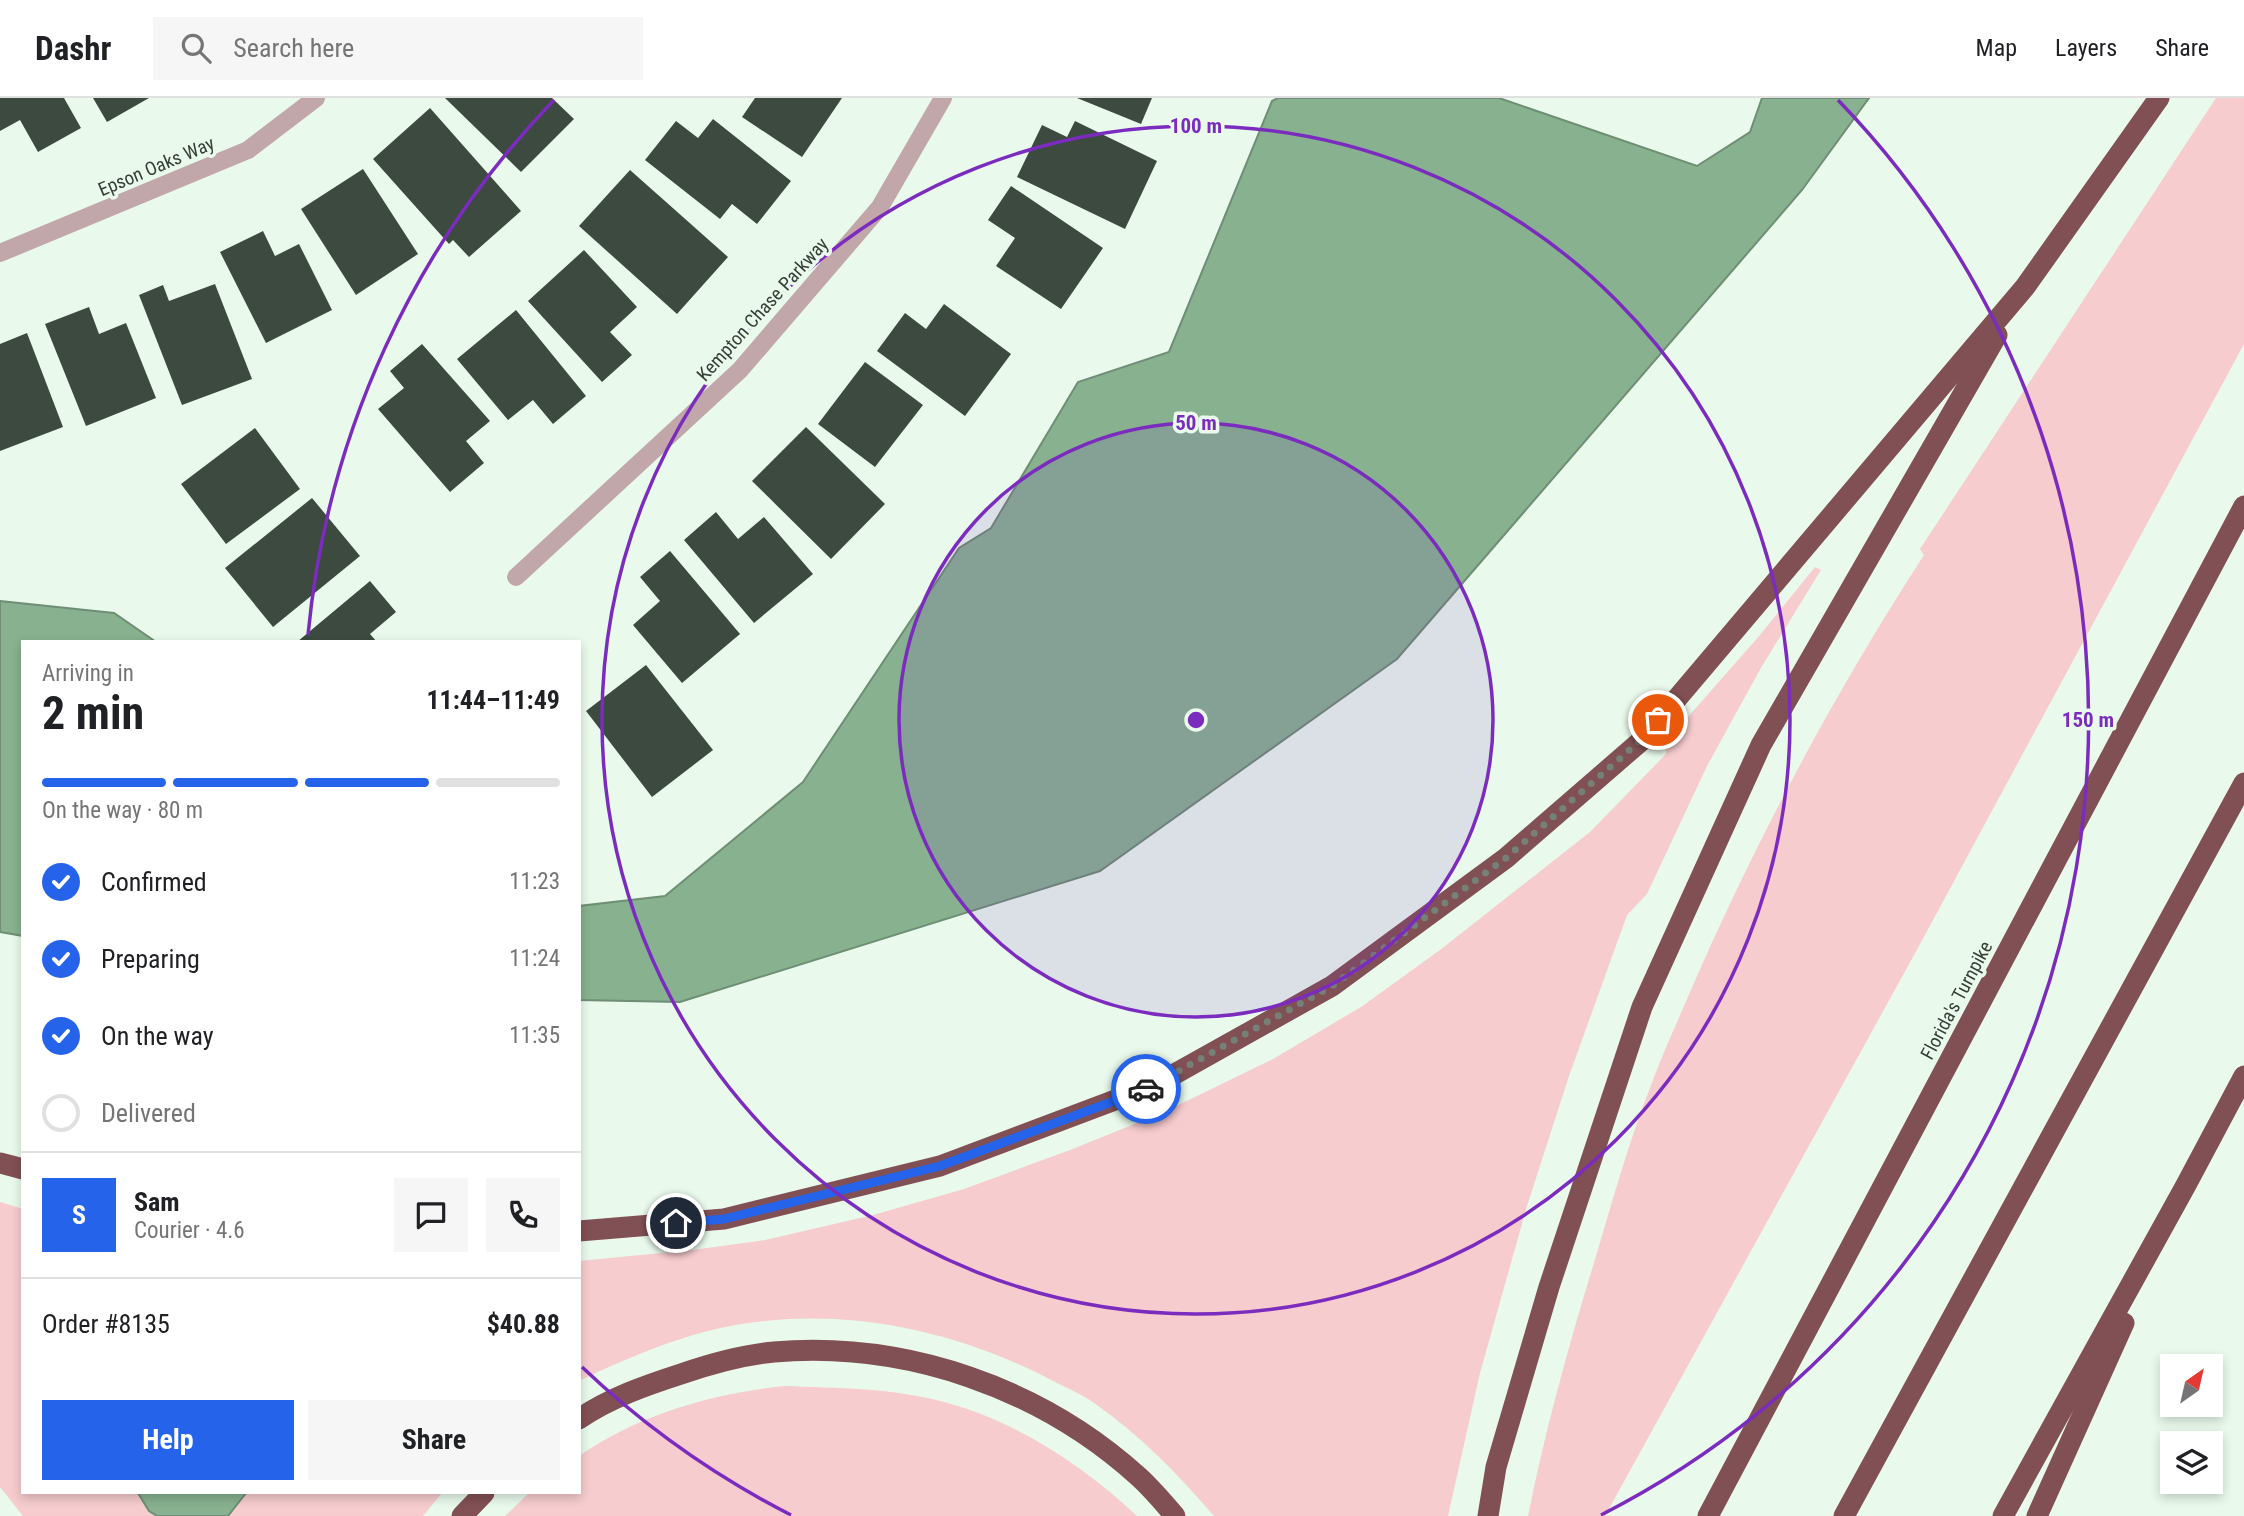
<!DOCTYPE html>
<meta charset="utf-8">
<style>
:root{--surface:#fff;--page:#f6f6f6;--text:#202124;--muted:#757577;--line:#e0e0e0;--accent:#2563eb}
body{margin:0;font-family:"Roboto Condensed",sans-serif;background:var(--page);color:var(--text);height:100vh;display:flex;flex-direction:column;font-size:26px;white-space:nowrap}
*{box-sizing:border-box;margin:0}
p{font-size:23px;color:var(--muted)}
.icon{flex:none;width:38px;height:38px;fill:none;stroke:currentColor;stroke-width:2;stroke-linecap:round;stroke-linejoin:round}
.map{position:relative;flex:1;overflow:hidden}
.sheet{position:absolute;left:21px;top:542px;width:560px;height:854px;display:flex;flex-direction:column;background:var(--surface);border-radius:0px;box-shadow:0 4px 10px #0003}
.sheet>*{flex:none}
.needle{width:46px;rotate:34deg}
.fabs{position:absolute;left:2160px;top:1256px;display:grid;gap:14px}
.fabs a{display:grid;place-items:center;width:63px;height:63px;border-radius:0px;background:var(--surface);box-shadow:0 4px 10px #0003;font-size:35px}
.pin{position:absolute;display:grid;place-items:center;width:60px;height:60px;color:#fff;margin:-30px;border:4px solid #fff;border-radius:50%;box-shadow:0 2px 7px #0007}
.courier{position:absolute;display:grid;place-items:center;width:70px;height:70px;margin:-35px;border:5px solid #2563eb;border-radius:50%;background:#fff;color:#222;box-shadow:0 2px 9px #0007}
.headline em{font-style:normal;font-weight:700}
.headline div{display:flex;flex-direction:column-reverse}
.headline{display:flex;align-items:center;justify-content:space-between;height:119px;padding:0 21px}
h1{font-size:46px;font-weight:700;line-height:52px}
.bar{display:grid;grid-template-columns:repeat(4,1fr);gap:10px 7px;align-content:center;height:84px;padding:0 21px}
.bar i{height:9px;border-radius:5px;background:var(--line)}
.bar .current{background:var(--accent)}
.bar p{grid-column:span 4}
.line{display:flex;align-items:center;gap:18px;padding:0 21px;border-top:2px solid var(--line)}
.line div{flex:1}
.round{display:grid;place-items:center;flex:none;width:74px;height:74px;border-radius:0px;background:var(--page)}
ol{padding:0 21px;list-style:none}
li{display:flex;align-items:center;gap:21px;height:77px}
li p{margin-inline-start:auto}
li .icon{padding:7px;border-radius:50%;background:var(--accent);color:#fff;stroke-width:4}
li:last-child{color:var(--muted)}
li i{width:38px;height:38px;border:4px solid var(--line);border-radius:50%}
.cta{display:flex;gap:14px;margin-top:auto;padding:14px 21px}
.cta a{flex:1;height:80px;border-radius:0px;background:var(--accent);color:#fff;font-size:28px;font-weight:700;line-height:80px;text-align:center}
.cta a+a{background:var(--page);color:var(--text)}
header{display:flex;align-items:center;gap:42px;box-sizing:border-box;height:98px;padding:0 35px;background:var(--surface);border-bottom:2px solid var(--line)}
header strong{font-size:33px}
nav{display:flex;gap:38px;margin-inline-start:auto;font-size:24px}
.search{width:490px;height:63px;background:var(--page);display:flex;align-items:center;gap:18px;box-sizing:border-box;padding:0 24px;border-radius:0px;color:var(--muted);font-size:26px}
.map>svg:first-child{display:block}
</style>
<header>
<strong>Dashr</strong>
<div class="search"><svg class="icon" aria-label="search" viewBox="0 0 24 24"><circle cx="10" cy="10" r="6"/><path d="M15 15l6 6"/></svg>Search here</div>
<nav><a>Map</a><a>Layers</a><a>Share</a></nav>
</header>
<div class="map">
<svg width="2244" height="1418" viewBox="0 0 2244 1418">
<rect width="100%" height="100%" fill="#e9faec"/>
<!-- green -->
<g fill="#f6ccce">
<path d="M2216,0H2244V246L1919,848L1605,1418H1528C1545,1333 1568,1250 1593,1168C1612,1105 1629,1042 1653,982C1664,952 1678,923 1690,894C1756,742 1834,596 1924,457L1920,451Z"/>
<path d="M1815,469L1821,472L1762,568L1707,668L1647,796L1627,817L1569,978L1527,1108L1480,1275L1448,1418H1214C1178,1376 1140,1337 1094,1305C1083,1297 1069,1291 1057,1285C970,1238 865,1212 765,1223C700,1229 638,1255 579,1283V1163L692,1152L765,1142L873,1117L964,1091L1070,1052L1164,1014L1273,961L1361,909L1440,852L1590,734L1666,656V644L1760,537Z"/>
<polygon points="0,1104 23,1111 23,1395 138,1395 149,1413 157,1418 23,1418 0,1389"/>
<path d="M784,1288C837,1290 893,1290 944,1304C1016,1323 1084,1368 1137,1418H505L529,1395H579V1358C640,1316 711,1296 784,1288Z"/>
<polygon points="246,1395 442,1395 423,1418 228,1418"/>
</g>
<!-- water -->
<g fill="#87b18f" stroke="#6f8e75" stroke-width="2">
<polygon points="1278,0 1499,0 1697,68 1750,34 1762,0 1869,0 1802,92 1397,561 1100,773 680,904 579,902 579,808 665,798 803,684 959,450 991,430 1078,284 1169,254 1272,3"/>
<polygon points="0,503 114,515 156,544 23,544 23,838 0,834"/>
<polygon points="138,1395 246,1395 228,1418 157,1418 149,1413"/>
</g>
<!-- building -->
<g fill="#3c4a3f">
<polygon points="0,0 64,0 81,30 38,54 20,22 0,33"/>
<polygon points="93,0 149,0 107,24"/>
<polygon points="445,0 552,0 574,21 521,74"/>
<polygon points="755,0 842,0 802,59 742,19"/>
<polygon points="1077,0 1152,0 1141,26"/>
<polygon points="430,10 521,113 469,159 453,142 449,146 373,61"/>
<polygon points="713,21 791,83 757,126 732,106 720,121 645,62 676,23 698,40"/>
<polygon points="1075,23 1157,63 1125,131 1017,79 1042,27 1067,39"/>
<polygon points="363,71 418,156 356,197 301,111"/>
<polygon points="630,72 728,159 677,216 579,128"/>
<polygon points="1011,88 1103,150 1061,211 996,168 1015,140 988,122"/>
<polygon points="263,133 275,158 299,146 332,212 266,245 220,154"/>
<polygon points="584,152 637,209 610,234 632,257 602,284 528,203"/>
<polygon points="215,186 252,281 182,307 139,197 163,187 169,203"/>
<polygon points="944,206 1011,256 965,318 877,253 905,215 926,231"/>
<polygon points="89,209 99,236 126,225 156,300 86,328 45,226"/>
<polygon points="516,212 586,298 553,326 533,302 508,322 457,261"/>
<polygon points="27,235 63,329 0,353 0,246"/>
<polygon points="422,246 490,323 466,343 484,365 450,394 378,311 404,290 390,273"/>
<polygon points="865,264 923,307 875,369 818,326"/>
<polygon points="806,329 885,406 831,461 752,383"/>
<polygon points="255,330 300,391 226,446 181,386"/>
<polygon points="312,400 360,458 273,529 225,470"/>
<polygon points="716,414 738,441 764,419 813,476 754,525 684,442"/>
<polygon points="670,453 740,536 682,585 633,527 660,503 640,479"/>
<polygon points="370,483 396,514 370,536 377,544 297,544"/>
<polygon points="646,567 713,652 652,699 586,613"/>
</g>
<g fill="none" stroke-linecap="round" stroke-linejoin="round">
<!-- minor -->
<g stroke="#c1a7a9" stroke-width="18">
<polyline points="0,155 248,52 316,0"/>
<polyline points="516,479 740,272 880,109 943,0"/>
</g>
<!-- motorway -->
<g stroke="#815054" stroke-width="21">
<polyline points="0,1065 23,1071"/>
<polyline points="579,1133 724,1121 940,1068 1155,987 1332,888 1506,760 1641,643 2025,189 2159,0"/>
<path d="M579,1321C609,1300 647,1287 681,1276C710,1266 742,1257 774,1254C906,1243 1041,1290 1139,1379C1152,1391 1164,1405 1175,1418"/>
<polyline points="462,1418 484,1395"/>
<polyline points="1488,1418 1496,1369 1549,1189 1642,909 1761,647 1997,237"/>
<polyline points="1708,1418 2244,408"/>
<polyline points="1844,1418 2244,685"/>
<polyline points="2003,1418 2186,1087 2244,978"/>
<polyline points="2037,1418 2124,1225"/>
</g>
</g>
<g fill="none" stroke-linecap="round" stroke-linejoin="round">
<!-- done -->
<polyline stroke="#758077" stroke-width="7" stroke-dasharray="0 12.6" points="1146,991 1332,888 1506,760 1641,642 1658,622"/>
<!-- route -->
<polyline stroke="#2563eb" stroke-width="9" points="676,1125 724,1121 940,1068 1146,991"/>
</g>
<!-- distance rings -->
<circle cx="1196" cy="622" r="297" fill="#7b2cbf" fill-opacity=".12"/>
<g fill="none" stroke="#7b2cbf" stroke-width="3.5">
<circle cx="1196" cy="622" r="297"/>
<circle cx="1196" cy="622" r="594"/>
<path d="M791 1417A892 892 0 0 1 582 1269M308 537A892 892 0 0 1 554 2M1838 2A892 892 0 0 1 1601 1417"/>
</g>
<g text-anchor="middle" stroke-width="7" stroke-linejoin="round" paint-order="stroke">
<!-- street labels -->
<g font-size="19" fill="#373e38" stroke="#e9faec">
<text transform="translate(156 68) rotate(-23)" y="7">Epson Oaks Way</text>
<text transform="translate(762 211) rotate(-48)" y="7">Kempton Chase Parkway</text>
<text transform="translate(1956 902) rotate(-62)" y="7">Florida's Turnpike</text>
</g>
</g>
<circle cx="1196" cy="622" r="10" fill="#7b2cbf" stroke="#e9faec" stroke-width="3.5"/>
<g font-size="21" text-anchor="middle" font-weight="bold" fill="#7b2cbf" stroke="#e9faec" stroke-width="7" stroke-linejoin="round" paint-order="stroke">
<text x="1196" y="35">100 m</text>
<text x="1196" y="332">50 m</text>
<text x="2088" y="629">150 m</text>
</g>
</svg>
<div class="fabs">
<a><svg class="needle" viewBox="-14 -14 28 28"><path d="M0-13l5 13h-10z" fill="#e53935"/><path d="M0 13l5-13h-10z" fill="#757577"/></svg></a>
<a><svg class="icon" aria-label="layers" viewBox="0 0 24 24"><path d="M12 4l9 5-9 5-9-5zM3 14l9 5 9-5"/></svg></a>
</div>
<div class="pin" style="left:1658px;top:622px;background:#ea580c"><svg class="icon" aria-label="bag" viewBox="0 0 24 24"><path d="M5 8h14l-1 12H6zM9 8a3 3 0 0 1 6 0"/></svg></div>
<div class="pin" style="left:676px;top:1125px;background:#1f2937"><svg class="icon" aria-label="home" viewBox="0 0 24 24"><path d="M3 11l9-7 9 7M6 9v11h12V9"/></svg></div>
<div class="courier" style="left:1146px;top:991px"><svg class="icon" aria-label="car" viewBox="0 0 24 24"><path d="M5 17H2v-5l4-1 3-4h7l3 4 3 1v5h-3M9 17h6M6 11h13"/><circle cx="7" cy="17" r="2"/><circle cx="17" cy="17" r="2"/></svg></div>
<section class="sheet">
<div class="headline"><div><h1>2 min</h1><p>Arriving in</p></div><em>11:44–11:49</em></div>
<div class="bar"><i class="current"></i><i class="current"></i><i class="current"></i><i></i><p>On the way · 80 m</p></div>
<ol>
<li><svg class="icon" aria-label="check" viewBox="0 0 24 24"><path d="M5 12l5 5 9-10"/></svg>Confirmed<p>11:23</p></li>
<li><svg class="icon" aria-label="check" viewBox="0 0 24 24"><path d="M5 12l5 5 9-10"/></svg>Preparing<p>11:24</p></li>
<li><svg class="icon" aria-label="check" viewBox="0 0 24 24"><path d="M5 12l5 5 9-10"/></svg>On the way<p>11:35</p></li>
<li><i></i>Delivered</li>
</ol>
<div class="line" style="height:126px"><b class="round" style="background:var(--accent);color:#fff">S</b><div><b>Sam</b><p>Courier · 4.6</p></div><a class="round"><svg class="icon" aria-label="chat" viewBox="0 0 24 24"><path d="M4 5h16v11H9l-5 4z"/></svg></a><a class="round"><svg class="icon" aria-label="phone" viewBox="0 0 24 24"><path d="M5 4h4l2 5-3 2q2 4 5 5l2-3 5 2v4C11 20 4 13 5 4z"/></svg></a></div>
<div class="line" style="height:91px"><div>Order #8135</div><b>$40.88</b></div>
<div class="cta"><a>Help</a><a>Share</a></div>
</section>
</div>
